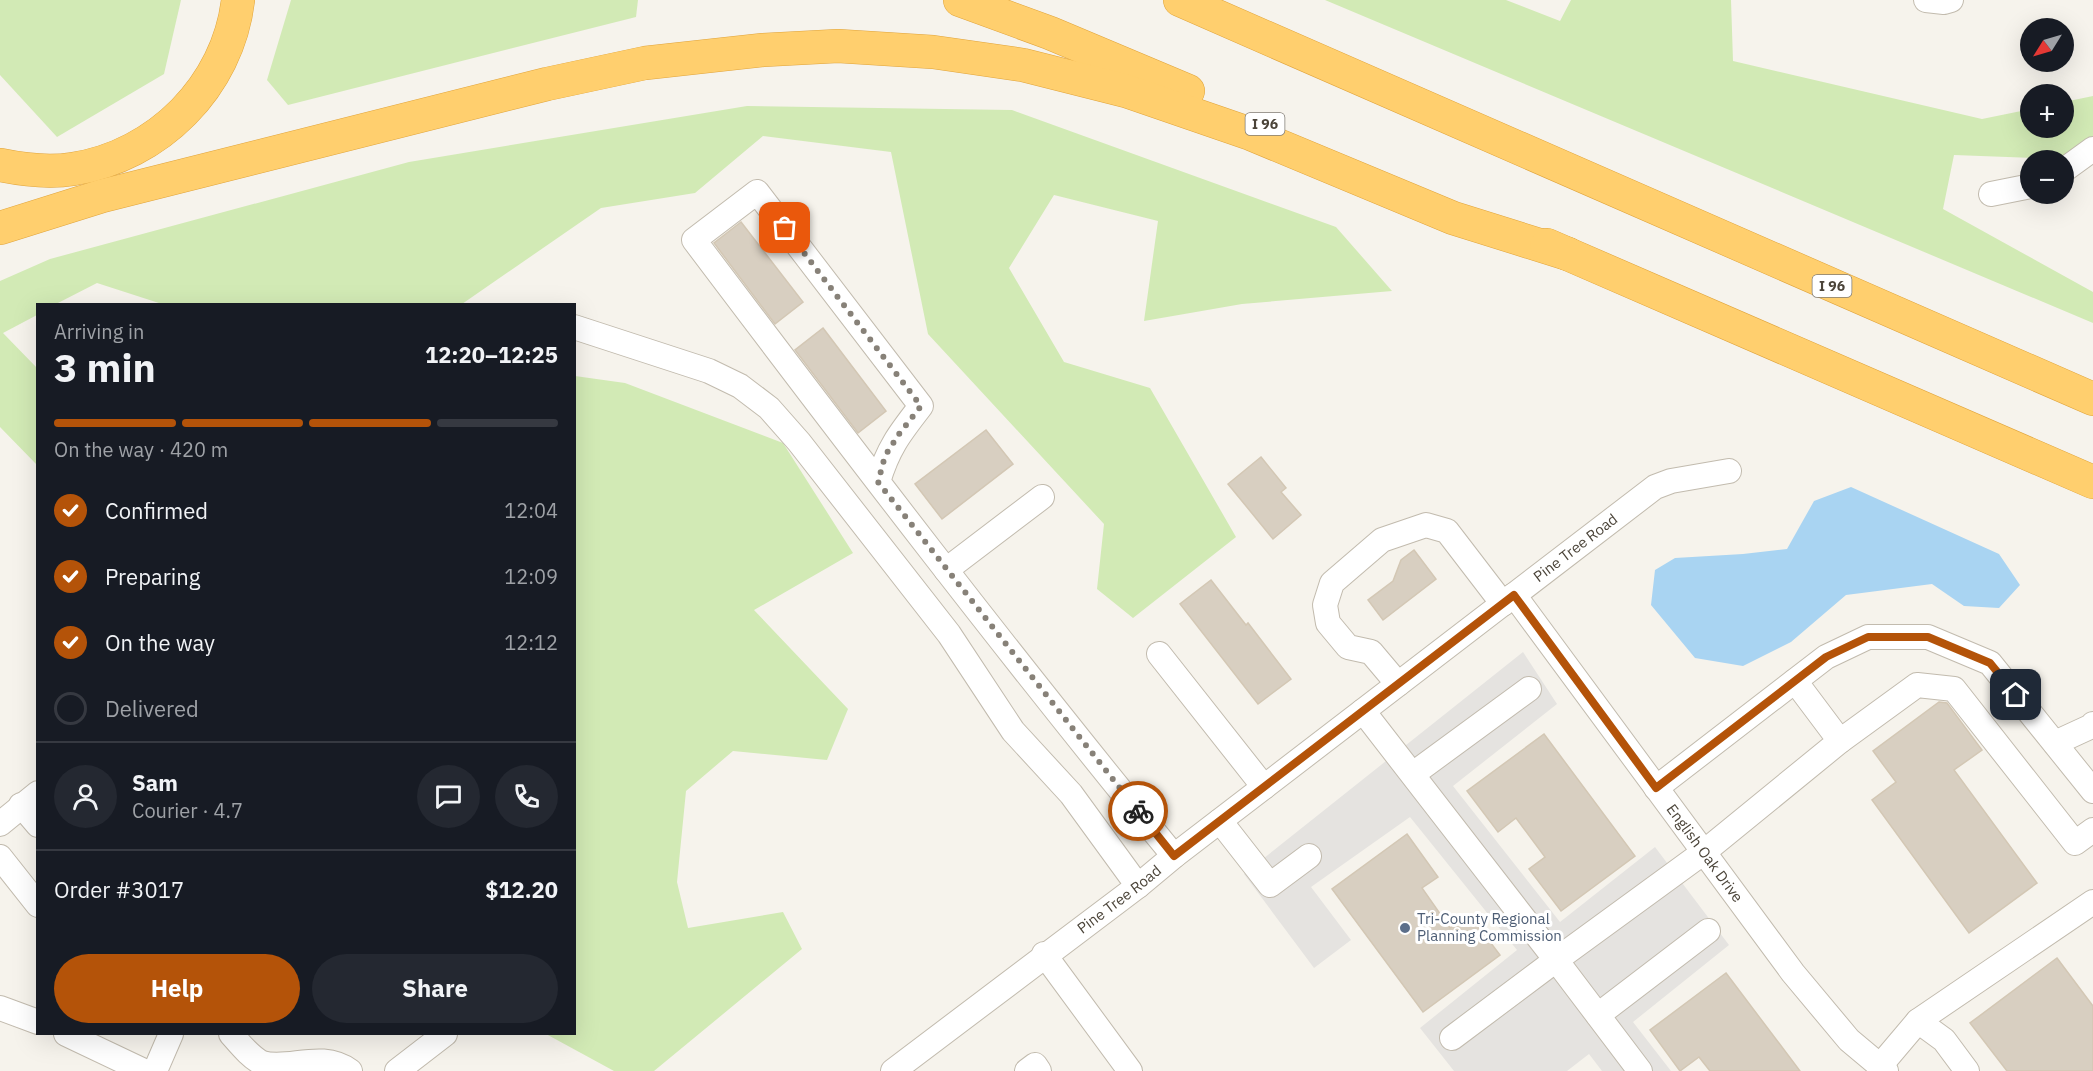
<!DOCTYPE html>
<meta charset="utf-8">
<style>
:root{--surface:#171b24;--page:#242831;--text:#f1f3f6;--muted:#9ea1a6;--line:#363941;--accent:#b45309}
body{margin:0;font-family:"IBM Plex Sans",sans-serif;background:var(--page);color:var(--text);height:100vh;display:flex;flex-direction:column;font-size:22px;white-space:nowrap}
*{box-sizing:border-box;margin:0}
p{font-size:20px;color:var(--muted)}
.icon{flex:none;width:33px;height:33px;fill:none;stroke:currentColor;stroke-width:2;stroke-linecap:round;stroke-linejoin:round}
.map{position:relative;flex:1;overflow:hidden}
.panel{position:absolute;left:36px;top:303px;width:540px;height:732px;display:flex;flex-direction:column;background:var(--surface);border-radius:0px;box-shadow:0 6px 24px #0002}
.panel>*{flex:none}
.needle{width:39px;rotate:233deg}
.fabs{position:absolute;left:2020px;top:18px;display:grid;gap:12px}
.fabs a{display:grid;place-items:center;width:54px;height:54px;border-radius:50%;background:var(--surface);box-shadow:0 6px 24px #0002;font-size:30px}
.pin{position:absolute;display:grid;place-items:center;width:51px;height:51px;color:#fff;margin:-26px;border-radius:12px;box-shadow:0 3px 9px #0006}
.courier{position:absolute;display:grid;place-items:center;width:60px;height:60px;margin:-30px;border:4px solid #b45309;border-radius:50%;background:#fff;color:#222;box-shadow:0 2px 8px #0007}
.overview em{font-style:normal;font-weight:700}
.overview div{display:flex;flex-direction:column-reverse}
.overview{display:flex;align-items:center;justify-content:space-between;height:102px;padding:0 18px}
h1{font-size:39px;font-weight:700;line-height:45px}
.bar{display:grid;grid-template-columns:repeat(4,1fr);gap:9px 6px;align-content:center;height:72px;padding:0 18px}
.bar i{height:8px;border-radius:4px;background:var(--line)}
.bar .active{background:var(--accent)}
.bar p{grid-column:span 4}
.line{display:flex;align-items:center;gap:15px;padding:0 18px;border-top:2px solid var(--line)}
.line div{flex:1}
.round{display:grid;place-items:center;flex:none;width:63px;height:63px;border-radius:32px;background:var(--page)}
ol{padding:0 18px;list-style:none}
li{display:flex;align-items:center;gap:18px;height:66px}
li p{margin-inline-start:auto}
li .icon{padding:6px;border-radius:50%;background:var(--accent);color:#fff;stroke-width:4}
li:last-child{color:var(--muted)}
li i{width:33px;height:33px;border:3px solid var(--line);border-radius:50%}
.action{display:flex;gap:12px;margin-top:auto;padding:12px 18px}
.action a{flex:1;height:69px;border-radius:36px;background:var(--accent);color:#fff;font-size:24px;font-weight:700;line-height:69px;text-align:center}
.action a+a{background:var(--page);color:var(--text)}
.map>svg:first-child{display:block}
</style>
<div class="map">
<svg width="2093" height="1071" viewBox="0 0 2093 1071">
<rect width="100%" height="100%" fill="#f6f3ec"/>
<!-- green -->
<g fill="#d2eab5">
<polygon points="0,0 181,0 164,74 57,137 0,75"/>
<polygon points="291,0 638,0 636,17 288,105 267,80"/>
<polygon points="1325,0 1506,0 1560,21 1571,0 1731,0 1733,61 1982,119 2031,109 2031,128 2064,128 2064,102 2093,96 2093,160 1954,155 1943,209 2093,292 2093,323"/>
<polygon points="747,106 1012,110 1336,227 1392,291 1242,304 1144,321 1158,221 1054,195 1009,268 1064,362 1150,388 1236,537 1133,618 1097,589 1104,524 928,334 891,152 763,136 695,193 601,208 462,304 162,304 97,283 56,304 38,304 37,315 3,333 37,368 37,465 0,427 0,281 50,259 409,162"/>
<polygon points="575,376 625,383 783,443 853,553 754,610 848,709 827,760 733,751 686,791 677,882 688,928 783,912 802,949 654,1071 614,1071 546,1034 574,1034"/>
</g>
<!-- parking -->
<polygon fill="#e5e3e0" points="1523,652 1557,704 1453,786 1560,922 1655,847 1729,945 1633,1022 1671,1071 1602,1071 1589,1054 1567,1071 1454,1071 1420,1028 1517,950 1410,817 1311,887 1351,940 1314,968 1244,874"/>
<!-- water -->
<polygon fill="#a9d4f2" points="1851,487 1999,554 2020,585 1999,608 1964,606 1932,584 1846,595 1791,642 1743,666 1695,658 1651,605 1655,570 1675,558 1743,554 1787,549 1814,501"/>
<!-- building -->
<g fill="#d8cfc1" stroke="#d3c7b4" stroke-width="1.5">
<polygon points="741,222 803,302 775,324 714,243"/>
<polygon points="823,328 886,411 858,433 795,350"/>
<polygon points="986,430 1013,464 942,519 915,484"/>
<polygon points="1261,457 1286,488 1281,492 1301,515 1273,539 1228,484"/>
<polygon points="1414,550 1436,579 1383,620 1368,600 1393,581 1401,560"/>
<polygon points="1211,580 1246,625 1248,623 1291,679 1258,704 1180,604"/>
<polygon points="1939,702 1947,703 1982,750 1954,770 2037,883 1969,933 1872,800 1896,782 1873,751"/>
<polygon points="1544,734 1635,856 1561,911 1529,869 1545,857 1516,818 1498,832 1467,791"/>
<polygon points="1407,834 1438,877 1422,888 1450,928 1469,914 1500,955 1423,1012 1332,889"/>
<polygon points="2057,958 2093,1006 2093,1071 2007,1071 1970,1023"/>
<polygon points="1726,973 1800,1071 1710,1071 1699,1057 1680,1071 1650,1030"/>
</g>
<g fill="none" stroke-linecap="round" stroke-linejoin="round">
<!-- minor casing -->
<g stroke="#c2bbae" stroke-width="26">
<g id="minor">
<polyline points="1926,0 1944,2 1951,0"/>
<polyline points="2064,170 2093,149"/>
<polyline points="1991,194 2031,186"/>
<polyline points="574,327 709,371 740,386 769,408 799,442 949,634 1013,731 1071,794 1138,886"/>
<path d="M878,482C888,448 900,433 921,406L757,192L694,240C851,448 1009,655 1174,856"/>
<polyline points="946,570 1042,497"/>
<path id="s1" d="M1514,595L1793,973L1849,1040L1886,1071"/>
<polyline points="1159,654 1264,787"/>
<polyline points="1398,684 1371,652 1348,647 1328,623 1325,605 1332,583 1382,540 1426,525 1447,531 1503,604"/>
<polyline points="1363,711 1556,960 1704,852 1840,741 1795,681"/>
<polyline points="1840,741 1917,685 1954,689 2075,843 2093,830"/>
<polyline points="2055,743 2092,726 2093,724"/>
<polyline points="1413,774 1529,689"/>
<polyline points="1656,788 1826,657 1868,637 1928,637 1990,663 2093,791"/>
<polyline points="21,805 38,825"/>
<polyline points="1220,821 1270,885 1309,856"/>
<polyline points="0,824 38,793"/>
<polyline points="0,857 38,905"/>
<polyline points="1044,954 1130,1071"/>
<polyline points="0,1008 38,1022"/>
<polyline points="1598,1015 1708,931"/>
<polyline points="1918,1021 1944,1040 1967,1071"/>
<polyline points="66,1034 144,1071"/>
<path d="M231,1034C240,1044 250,1057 262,1063C289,1071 321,1050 350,1071"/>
<polyline points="1452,1038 1556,960 1640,1071"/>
<polyline points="1880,1066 1918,1021 2093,902"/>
<polyline points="155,1071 171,1034"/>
<polyline points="397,1071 445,1034"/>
<path id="s2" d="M893,1071L1138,886L1174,856L1655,487L1671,481L1729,471"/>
<polyline points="1027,1071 1035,1065 1039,1071"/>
</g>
</g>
<!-- highway casing -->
<g stroke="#e0a43c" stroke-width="34">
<g id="highway">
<polyline points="960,0 1050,33 1188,91"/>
<polyline points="1180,0 2093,399"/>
<path d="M0,165C24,170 49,173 73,169C158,156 228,86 238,0"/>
<polyline points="0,228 102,196 547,84 645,63 763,50 838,46 933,52 1023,65 1126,91 1251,134 1453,218 1568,254"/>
<polyline points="1547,245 2093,482"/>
</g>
</g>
<!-- minor -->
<use href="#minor" stroke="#fff" stroke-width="24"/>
<!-- highway -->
<use href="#highway" stroke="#ffcf6e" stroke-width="33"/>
</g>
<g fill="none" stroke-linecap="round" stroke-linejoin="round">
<!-- done -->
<polyline stroke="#878178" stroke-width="6" stroke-dasharray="0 10.8" points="785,228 921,406 899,434 885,456 878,482 1138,811"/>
<!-- route -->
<polyline stroke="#b45309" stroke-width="8" points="1138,811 1174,856 1514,595 1656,788 1826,657 1868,637 1928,637 1990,663 2016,695"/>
</g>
<!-- markers -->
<circle fill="#5c6f8a" stroke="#fff" stroke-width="2" cx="1405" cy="928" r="6"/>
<g text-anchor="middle" stroke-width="6" stroke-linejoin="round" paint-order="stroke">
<!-- shield labels -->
<g fill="#fff" stroke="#817c74" stroke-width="1.5">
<rect x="1245.5" y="113" width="39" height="22" rx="4.5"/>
<rect x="1812.5" y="275" width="39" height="22" rx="4.5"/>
</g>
<g font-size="14" font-weight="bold" fill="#4b4439">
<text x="1265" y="129">I 96</text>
<text x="1832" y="291">I 96</text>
</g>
<!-- street labels -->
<g font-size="15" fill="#4b4439" stroke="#fff">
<text dy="5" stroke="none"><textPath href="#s2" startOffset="860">Pine Tree Road</textPath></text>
<text dy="5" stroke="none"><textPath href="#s1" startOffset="321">English Oak Drive</textPath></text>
<text dy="5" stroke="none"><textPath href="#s2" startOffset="284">Pine Tree Road</textPath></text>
</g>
<!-- service labels -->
<g font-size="15" fill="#4e5e75" stroke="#fff" text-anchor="start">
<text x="1417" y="924">Tri-County Regional<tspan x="1417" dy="17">Planning Commission</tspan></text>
</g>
</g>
</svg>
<div class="fabs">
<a><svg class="needle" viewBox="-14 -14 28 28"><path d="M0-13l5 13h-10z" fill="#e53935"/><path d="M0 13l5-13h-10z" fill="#9ea1a6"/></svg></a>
<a>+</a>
<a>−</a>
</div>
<div class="pin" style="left:785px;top:228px;background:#ea580c"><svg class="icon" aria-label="bag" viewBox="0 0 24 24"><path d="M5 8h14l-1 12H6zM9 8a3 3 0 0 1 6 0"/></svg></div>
<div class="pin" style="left:2016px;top:695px;background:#1f2937"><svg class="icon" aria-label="home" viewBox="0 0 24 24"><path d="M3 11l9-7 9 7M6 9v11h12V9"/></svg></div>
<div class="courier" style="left:1138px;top:811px"><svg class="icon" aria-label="bike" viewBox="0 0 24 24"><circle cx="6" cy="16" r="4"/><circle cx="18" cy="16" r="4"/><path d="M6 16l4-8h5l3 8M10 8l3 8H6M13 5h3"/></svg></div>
<section class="panel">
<div class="overview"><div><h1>3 min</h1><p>Arriving in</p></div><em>12:20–12:25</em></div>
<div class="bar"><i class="active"></i><i class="active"></i><i class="active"></i><i></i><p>On the way · 420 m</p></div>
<ol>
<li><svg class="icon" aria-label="check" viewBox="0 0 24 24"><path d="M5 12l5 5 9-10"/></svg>Confirmed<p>12:04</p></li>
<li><svg class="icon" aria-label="check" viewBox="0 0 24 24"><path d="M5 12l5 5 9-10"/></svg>Preparing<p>12:09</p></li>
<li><svg class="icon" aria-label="check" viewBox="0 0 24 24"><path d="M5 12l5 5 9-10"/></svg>On the way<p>12:12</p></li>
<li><i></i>Delivered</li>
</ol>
<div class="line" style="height:108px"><a class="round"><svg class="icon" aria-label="person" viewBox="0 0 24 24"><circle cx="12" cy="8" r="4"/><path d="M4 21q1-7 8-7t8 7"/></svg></a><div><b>Sam</b><p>Courier · 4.7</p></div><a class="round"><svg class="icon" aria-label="chat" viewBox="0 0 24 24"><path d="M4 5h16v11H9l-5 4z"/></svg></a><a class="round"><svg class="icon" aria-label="phone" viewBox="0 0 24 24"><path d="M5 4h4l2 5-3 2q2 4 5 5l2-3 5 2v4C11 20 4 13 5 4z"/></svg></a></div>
<div class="line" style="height:78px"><div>Order #3017</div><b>$12.20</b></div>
<div class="action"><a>Help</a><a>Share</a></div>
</section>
</div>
